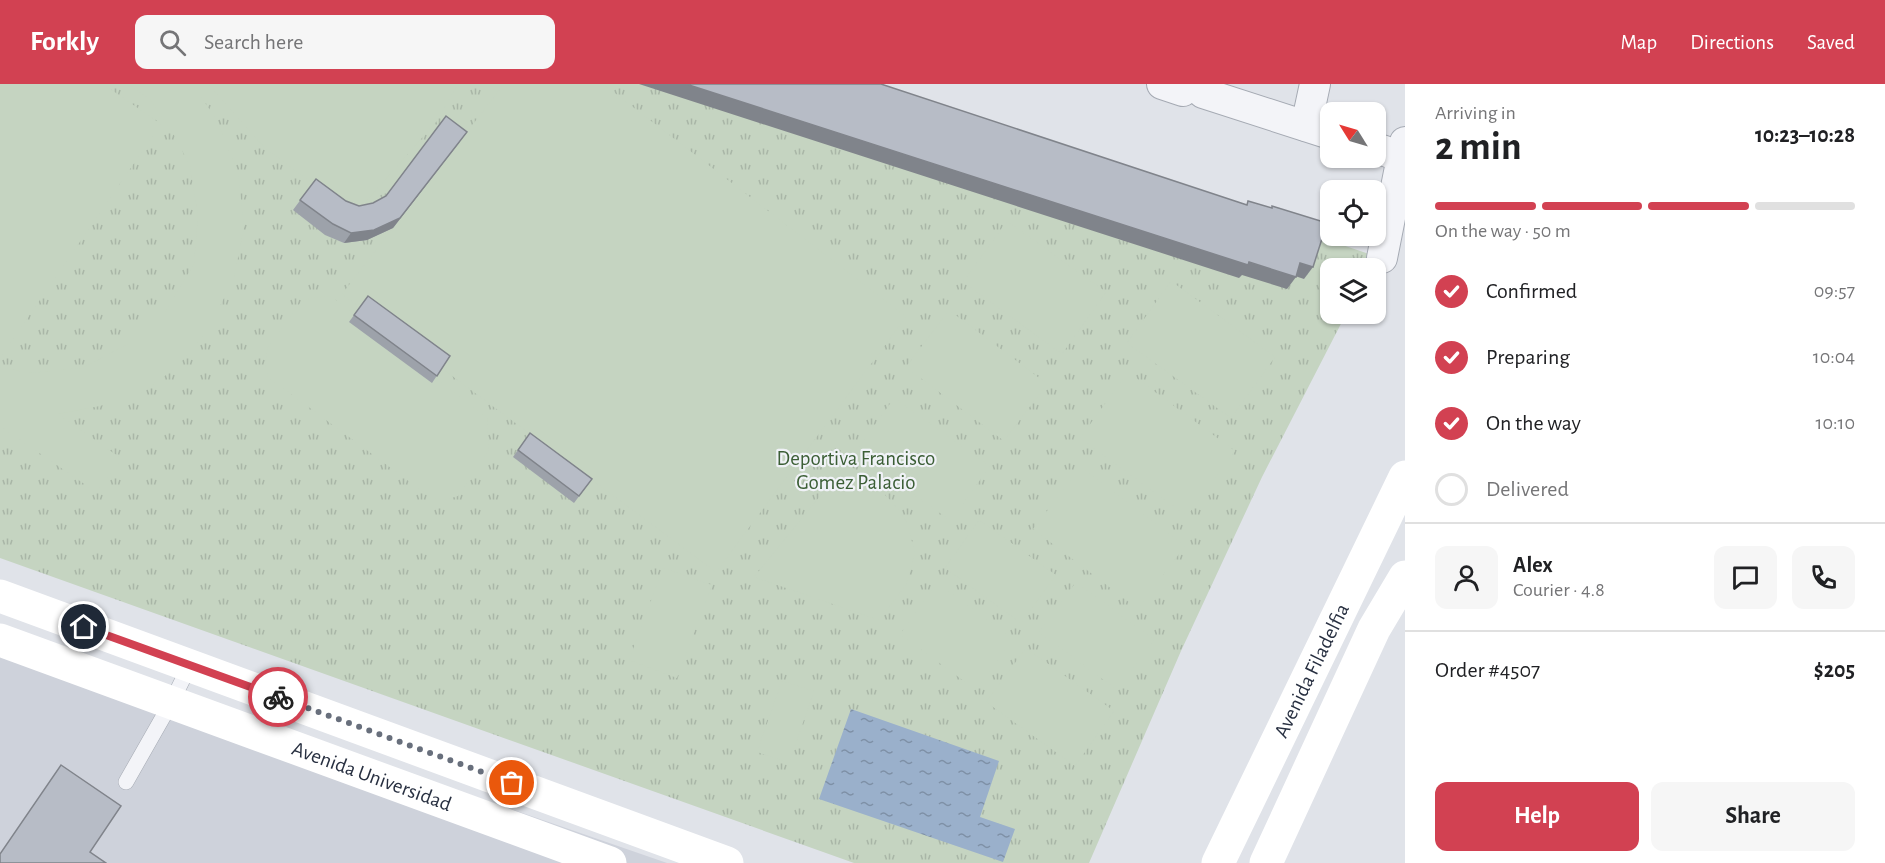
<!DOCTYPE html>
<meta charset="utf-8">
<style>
:root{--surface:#fff;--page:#f6f6f6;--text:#202124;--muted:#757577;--line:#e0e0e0;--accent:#d24152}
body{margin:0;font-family:"Alegreya Sans",sans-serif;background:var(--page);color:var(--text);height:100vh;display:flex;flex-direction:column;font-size:22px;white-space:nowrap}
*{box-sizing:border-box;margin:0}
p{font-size:20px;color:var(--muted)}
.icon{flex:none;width:33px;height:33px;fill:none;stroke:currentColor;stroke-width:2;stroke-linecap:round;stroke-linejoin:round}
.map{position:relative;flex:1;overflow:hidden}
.side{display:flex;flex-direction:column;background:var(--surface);width:480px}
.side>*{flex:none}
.needle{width:39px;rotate:307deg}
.tools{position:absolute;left:1320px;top:18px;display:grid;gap:12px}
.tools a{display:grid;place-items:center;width:66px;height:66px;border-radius:12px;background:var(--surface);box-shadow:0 2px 4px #0004;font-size:30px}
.pin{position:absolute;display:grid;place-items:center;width:51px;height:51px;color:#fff;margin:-26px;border:3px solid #fff;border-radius:50%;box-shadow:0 2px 6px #0007}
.courier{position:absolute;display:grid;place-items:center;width:60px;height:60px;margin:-30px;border:4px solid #d24152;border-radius:50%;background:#fff;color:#222;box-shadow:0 2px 8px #0007}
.summary em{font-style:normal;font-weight:600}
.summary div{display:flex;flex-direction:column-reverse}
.summary{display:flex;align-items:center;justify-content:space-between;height:102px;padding:0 30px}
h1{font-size:39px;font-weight:600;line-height:45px}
.bar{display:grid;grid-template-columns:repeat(4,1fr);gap:9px 6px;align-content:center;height:72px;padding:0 30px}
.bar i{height:8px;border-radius:4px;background:var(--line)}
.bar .selected{background:var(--accent)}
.bar p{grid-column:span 4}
.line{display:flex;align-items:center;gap:15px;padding:0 30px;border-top:2px solid var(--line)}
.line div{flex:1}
.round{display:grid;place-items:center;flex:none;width:63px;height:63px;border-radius:12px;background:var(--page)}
ol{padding:0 30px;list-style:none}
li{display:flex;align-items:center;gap:18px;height:66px}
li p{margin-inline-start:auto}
li .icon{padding:6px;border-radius:50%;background:var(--accent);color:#fff;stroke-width:4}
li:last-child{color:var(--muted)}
li i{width:33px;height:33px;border:3px solid var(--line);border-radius:50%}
.cta{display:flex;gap:12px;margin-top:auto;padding:12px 30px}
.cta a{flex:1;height:69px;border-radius:12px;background:var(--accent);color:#fff;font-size:24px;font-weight:600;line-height:69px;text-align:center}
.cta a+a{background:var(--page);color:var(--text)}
header{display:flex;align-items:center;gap:36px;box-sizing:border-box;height:84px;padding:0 30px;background:var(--accent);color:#fff}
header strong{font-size:28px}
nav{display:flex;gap:33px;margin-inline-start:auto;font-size:21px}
.search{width:420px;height:54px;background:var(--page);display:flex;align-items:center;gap:15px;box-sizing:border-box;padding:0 21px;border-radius:12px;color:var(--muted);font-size:22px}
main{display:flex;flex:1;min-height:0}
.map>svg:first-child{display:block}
</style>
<header>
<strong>Forkly</strong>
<div class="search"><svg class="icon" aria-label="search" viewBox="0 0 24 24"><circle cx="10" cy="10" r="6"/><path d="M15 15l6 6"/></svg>Search here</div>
<nav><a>Map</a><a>Directions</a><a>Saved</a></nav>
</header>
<main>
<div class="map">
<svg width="1405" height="779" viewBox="0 0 1405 779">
<defs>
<pattern id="grass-tufts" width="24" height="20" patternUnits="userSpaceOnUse" patternTransform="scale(1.5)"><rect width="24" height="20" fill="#c5d4c1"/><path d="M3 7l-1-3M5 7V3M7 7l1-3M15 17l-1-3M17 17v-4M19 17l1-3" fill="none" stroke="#a9b6a7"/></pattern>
<pattern id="water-ripples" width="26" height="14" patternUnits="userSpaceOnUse" patternTransform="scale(1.5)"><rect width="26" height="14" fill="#9ab0cb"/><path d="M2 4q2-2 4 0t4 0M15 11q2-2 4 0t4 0" fill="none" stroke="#7e90a6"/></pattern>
</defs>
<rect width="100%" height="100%" fill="#e0e3e9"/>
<!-- built -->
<polygon fill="#ced2db" points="0,548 667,779 0,779"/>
<!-- grass -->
<polygon fill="url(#grass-tufts)" points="0,0 868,0 1375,172 1369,184 1330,184 1330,230 1346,230 1262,393 1181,567 1089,779 854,779 0,474"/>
<!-- garden -->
<g fill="#c5d4c1">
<polygon points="0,0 103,0 161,40 0,274"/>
<polygon points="128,0 192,0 217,36 238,89 244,143 234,194 208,246 176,284 142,308 100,322 58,330 122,375 96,408 0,342 0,283 29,289 82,284 130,259 165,228 194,180 198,132 190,82 174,51 150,15"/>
<polygon points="208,0 458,0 436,38 354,131 264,63"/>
<polygon points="504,0 603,0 906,233 716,488 342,210"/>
<polygon points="1007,137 1106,208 1062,270 963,198"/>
<polygon points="1171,197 1275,273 1231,334 1127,259"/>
<polygon points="331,212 487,334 489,366 458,412 445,416 430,413 268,293 265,280 268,263 301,218 311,214"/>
<polygon points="949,226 1047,300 1004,357 906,283"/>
<polygon points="1128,288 1235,367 1187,432 1080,354"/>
<polygon points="894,314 990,382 951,437 855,369"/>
<polygon points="847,379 877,403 894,420 906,437 915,468 906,501 879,536 754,493"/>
<polygon points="1081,383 1185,462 1138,525 1033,445"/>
<polygon points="979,436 1056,491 1021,539 945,484"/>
<polygon points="663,484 712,501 677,594 629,576"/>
<polygon points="1076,498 1154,556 1117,606 1039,548"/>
<polygon points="937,499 1013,555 976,606 900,550"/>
<polygon points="1026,564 1114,627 1075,682 986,618"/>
<polygon points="782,597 814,607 789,679 757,668"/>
</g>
<!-- water -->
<polygon fill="url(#water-ripples)" points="851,625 999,677 980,733 1015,745 1003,778 819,715"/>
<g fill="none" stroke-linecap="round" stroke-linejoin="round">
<!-- lane casing -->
<g stroke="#a5aab3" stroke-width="16">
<polyline id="lane" points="126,698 171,619 190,581"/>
</g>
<!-- street casing -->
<g stroke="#a5aab3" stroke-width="32">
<g id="street">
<polyline points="1162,0 1183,7"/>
<polyline points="1203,9 1330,50"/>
<polyline points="1306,42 1315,0"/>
<polyline points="1376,64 1402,73"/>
<polyline points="1382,174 1405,58"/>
</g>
</g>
<!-- lane -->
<use href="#lane" stroke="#f3f4f8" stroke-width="15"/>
<!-- street -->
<use href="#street" stroke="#f3f4f8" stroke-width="30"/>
<!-- secondary -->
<g stroke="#fff" stroke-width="33">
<polyline points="0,512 727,779"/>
<path id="s1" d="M0,556L610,779"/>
<path id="s2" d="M1218,779L1405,393"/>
<polyline points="1266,779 1374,545 1405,493"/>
</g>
</g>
<!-- wall -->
<g fill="#9da2aa">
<polygon points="460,58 393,144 367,156 344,159 325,151 293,126 316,95 346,117 359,122 373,119 386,112"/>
<polygon points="368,212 450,272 432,299 349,238"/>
<polygon points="530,349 592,395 574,419 513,373"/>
</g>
<!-- shaded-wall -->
<g fill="#80848b">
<polygon points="639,0 686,0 1296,193 1287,205 1242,191 1239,194"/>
<polygon points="467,48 393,144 367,156 344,159 351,149"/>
<polygon points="1300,179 1313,183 1304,195 1292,191"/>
</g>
<!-- building -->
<g fill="#b7bcc6" stroke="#80848b" stroke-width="1.5">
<polygon points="686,0 881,0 1247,121 1248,117 1272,124 1272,122 1327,139 1313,183 1300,179 1296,193 1249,178 1248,181"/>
<polygon points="446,32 467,48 400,134 374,146 351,149 333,140 300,116 316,95 346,117 359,122 373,119 386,112"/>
<polygon points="368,212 450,272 437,292 354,231"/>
<polygon points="530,349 592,395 579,412 518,366"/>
<polygon points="61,681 121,722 90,768 106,779 0,779 0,770"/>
</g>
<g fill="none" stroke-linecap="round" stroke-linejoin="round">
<!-- done -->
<polyline stroke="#686f7c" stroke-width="6" stroke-dasharray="0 10.8" points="278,613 512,699"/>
<!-- route -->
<polyline stroke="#d24152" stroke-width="8" points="84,543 278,613"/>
</g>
<g text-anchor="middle" stroke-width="4.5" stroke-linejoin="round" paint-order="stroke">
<!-- park labels -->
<g font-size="21" fill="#3b5e35" stroke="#f0f2f7">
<text x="856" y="381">Deportiva Francisco<tspan x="856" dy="24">Gomez Palacio</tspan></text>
</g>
<!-- street labels -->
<g font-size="21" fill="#283041" stroke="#f0f2f7">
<text dy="7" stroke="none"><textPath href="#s2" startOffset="214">Avenida Filadelfia</textPath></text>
<text dy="7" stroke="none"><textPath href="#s1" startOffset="396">Avenida Universidad</textPath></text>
</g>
</g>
</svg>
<div class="tools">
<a><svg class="needle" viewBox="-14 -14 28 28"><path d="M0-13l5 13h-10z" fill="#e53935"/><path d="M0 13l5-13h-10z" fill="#757577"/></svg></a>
<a><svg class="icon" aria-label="locate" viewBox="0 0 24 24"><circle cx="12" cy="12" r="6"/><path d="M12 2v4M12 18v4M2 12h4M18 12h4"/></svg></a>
<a><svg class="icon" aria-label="layers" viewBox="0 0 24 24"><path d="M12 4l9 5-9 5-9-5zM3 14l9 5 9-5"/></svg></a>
</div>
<div class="pin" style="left:512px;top:699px;background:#ea580c"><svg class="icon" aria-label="bag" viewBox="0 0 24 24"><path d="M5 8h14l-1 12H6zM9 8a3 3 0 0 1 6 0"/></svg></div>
<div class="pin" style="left:84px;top:543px;background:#1f2937"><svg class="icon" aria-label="home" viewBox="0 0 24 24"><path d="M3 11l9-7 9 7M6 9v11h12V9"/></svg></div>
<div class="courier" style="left:278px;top:613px"><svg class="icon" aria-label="bike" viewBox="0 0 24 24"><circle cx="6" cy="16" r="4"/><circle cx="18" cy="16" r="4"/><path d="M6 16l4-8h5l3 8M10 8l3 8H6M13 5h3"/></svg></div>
</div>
<section class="side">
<div class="summary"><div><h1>2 min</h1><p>Arriving in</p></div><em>10:23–10:28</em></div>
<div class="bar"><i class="selected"></i><i class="selected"></i><i class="selected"></i><i></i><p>On the way · 50 m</p></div>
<ol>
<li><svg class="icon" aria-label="check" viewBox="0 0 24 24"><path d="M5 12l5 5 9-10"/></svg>Confirmed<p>09:57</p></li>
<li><svg class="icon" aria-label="check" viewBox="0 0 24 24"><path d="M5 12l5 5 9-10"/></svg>Preparing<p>10:04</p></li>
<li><svg class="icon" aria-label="check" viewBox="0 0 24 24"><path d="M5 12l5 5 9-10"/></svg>On the way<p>10:10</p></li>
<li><i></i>Delivered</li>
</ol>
<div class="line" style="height:108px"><a class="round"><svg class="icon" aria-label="person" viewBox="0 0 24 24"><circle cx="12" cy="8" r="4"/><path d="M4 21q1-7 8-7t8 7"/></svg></a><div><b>Alex</b><p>Courier · 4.8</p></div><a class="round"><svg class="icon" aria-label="chat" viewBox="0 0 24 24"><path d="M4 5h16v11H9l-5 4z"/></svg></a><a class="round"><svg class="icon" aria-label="phone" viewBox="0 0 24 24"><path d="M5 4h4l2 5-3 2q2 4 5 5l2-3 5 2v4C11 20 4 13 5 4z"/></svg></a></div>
<div class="line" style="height:78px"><div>Order #4507</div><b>$205</b></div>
<div class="cta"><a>Help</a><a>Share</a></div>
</section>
</main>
